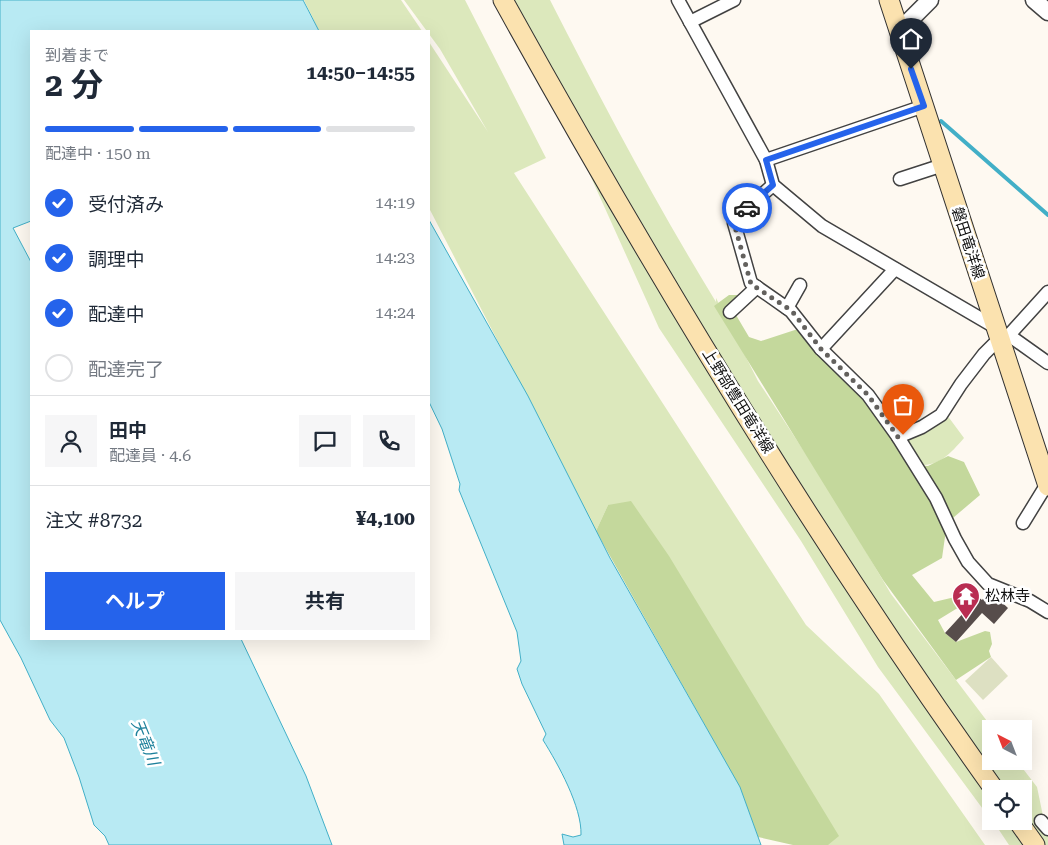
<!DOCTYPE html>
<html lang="ja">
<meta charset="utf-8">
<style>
:root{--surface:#fff;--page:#f6f6f7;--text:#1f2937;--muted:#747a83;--line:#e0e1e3;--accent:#2563eb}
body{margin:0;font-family:"Roboto Serif","Noto Sans JP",serif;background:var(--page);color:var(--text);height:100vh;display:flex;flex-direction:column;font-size:19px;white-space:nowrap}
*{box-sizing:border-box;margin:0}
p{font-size:16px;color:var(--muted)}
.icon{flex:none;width:28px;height:28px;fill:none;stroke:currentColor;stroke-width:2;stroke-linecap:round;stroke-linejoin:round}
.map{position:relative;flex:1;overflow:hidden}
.side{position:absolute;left:30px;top:30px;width:400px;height:610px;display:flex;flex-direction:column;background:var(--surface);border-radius:0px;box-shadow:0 5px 20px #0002}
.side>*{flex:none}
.needle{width:32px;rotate:318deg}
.fabs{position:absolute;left:982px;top:720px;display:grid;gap:10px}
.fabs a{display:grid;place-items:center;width:50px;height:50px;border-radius:0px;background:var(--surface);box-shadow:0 5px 20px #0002;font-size:25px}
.pin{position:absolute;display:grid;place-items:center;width:42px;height:42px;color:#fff;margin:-51px -21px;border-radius:50% 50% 50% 0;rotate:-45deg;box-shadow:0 0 5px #0007}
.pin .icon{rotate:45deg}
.courier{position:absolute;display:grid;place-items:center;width:50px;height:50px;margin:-25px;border:4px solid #2563eb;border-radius:50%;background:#fff;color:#222;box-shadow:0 1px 6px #0007}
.head em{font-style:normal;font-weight:700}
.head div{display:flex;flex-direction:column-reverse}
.head{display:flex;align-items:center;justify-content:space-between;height:85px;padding:0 15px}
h1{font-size:32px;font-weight:700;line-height:38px}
.bar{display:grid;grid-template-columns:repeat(4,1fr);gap:8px 5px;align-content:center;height:60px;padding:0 15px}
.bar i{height:6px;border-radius:4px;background:var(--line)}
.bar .on{background:var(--accent)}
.bar p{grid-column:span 4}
.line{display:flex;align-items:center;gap:12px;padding:0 15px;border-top:1px solid var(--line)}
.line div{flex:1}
.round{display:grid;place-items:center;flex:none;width:52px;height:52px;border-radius:0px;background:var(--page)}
ol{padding:0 15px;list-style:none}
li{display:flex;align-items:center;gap:15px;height:55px}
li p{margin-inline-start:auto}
li .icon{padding:5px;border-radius:50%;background:var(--accent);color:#fff;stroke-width:4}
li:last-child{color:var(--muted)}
li i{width:28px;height:28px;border:2px solid var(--line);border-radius:50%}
.cta{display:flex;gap:10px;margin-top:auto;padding:10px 15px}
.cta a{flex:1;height:58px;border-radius:0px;background:var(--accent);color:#fff;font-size:20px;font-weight:700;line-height:58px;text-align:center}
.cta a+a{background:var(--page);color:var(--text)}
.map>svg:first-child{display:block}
</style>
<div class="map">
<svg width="1048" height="845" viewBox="0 0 1048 845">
<rect width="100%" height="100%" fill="#fef9f1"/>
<!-- green -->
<g fill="#dce8bc">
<polygon points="304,0 401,0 422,31 319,31"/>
<polygon points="404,0 465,0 546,158 514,173 806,625 879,694 985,845 824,845 608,505 596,531 429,208 429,42 488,132 440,49"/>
<path d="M511,0H550C602,102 656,204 716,302V298L758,381L832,494L891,594L993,729L991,761H1017L1037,787L1043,816L1048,824V845H1009L993,821H1024V789H991V820L878,667L801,541L659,328Z"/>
<path d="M944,411L964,438C949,455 939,467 915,465L903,435Z"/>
</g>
<!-- forest -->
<g fill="#c4d89c">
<polygon points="729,295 745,295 736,315 749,337 761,341 804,327 873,402 915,465 928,466 948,456 964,462 980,495 947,523 942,558 912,575 934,602 955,597 969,601 938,620 945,633 956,642 985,631 990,632 992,644 989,651 991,657 956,680 883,580 714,306"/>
<polygon points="631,501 669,556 839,836 828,845 793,845 758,837 730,770 596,531 608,505"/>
</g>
<!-- cemetery -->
<polygon fill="#dde0c2" points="991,657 1008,676 983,700 965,681"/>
<!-- water -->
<g fill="#b8eaf3" stroke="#42afc7">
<polygon points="0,0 303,0 319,31 31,31 31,221 13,228 31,262 31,639 241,639 306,776 332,845 109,845 105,836 94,825 79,777 64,738 50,720 21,658 0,620"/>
<path d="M429,220L528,396L610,558L740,787L761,845H564L562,834L573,837L581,835C582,807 558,764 543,740L546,734L522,684L517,669L521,661L517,632L459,490L460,484L442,429L429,402Z"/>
</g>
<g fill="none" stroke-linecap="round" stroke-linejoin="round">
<!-- stream -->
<polyline stroke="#42afc7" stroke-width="4" points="941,121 1048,215"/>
</g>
<!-- building -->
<polygon fill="#574d4b" points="986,595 993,601 996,597 1008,608 994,624 982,613 956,642 945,633 978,597 982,600"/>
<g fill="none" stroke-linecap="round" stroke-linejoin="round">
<!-- minor casing -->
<g stroke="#424242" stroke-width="15">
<g id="minor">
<polyline points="678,0 766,160 773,185 822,226 995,327"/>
<polyline points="690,22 734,0"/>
<polyline points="766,160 924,106"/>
<polyline points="900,179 943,165"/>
<polyline points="773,185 738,216 734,223 751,283 791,311 821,349 868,395 898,437 936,498 955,539 968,562 988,584 1030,601 1048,612"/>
<polyline points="787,308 800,285"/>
<polyline points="730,312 757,287"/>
<polyline points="1010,336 1048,363"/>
<polyline points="1001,344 1048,292"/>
<polyline points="821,349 895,269"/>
<polyline points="898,437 922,427 941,415 961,384 984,354 999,339"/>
<polyline points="1023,523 1047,484"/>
<polyline points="1041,821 1048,829"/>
</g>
</g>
<!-- tertiary casing -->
<g stroke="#424242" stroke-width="19">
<g id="tertiary">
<polyline points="1034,0 1048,12"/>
<polyline points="899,31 930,0"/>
</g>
</g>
<!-- secondary casing -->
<g stroke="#313131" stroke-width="21">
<g id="secondary">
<path d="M503,0C653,271 814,537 994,789"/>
<polyline points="889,0 1048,486"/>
<polyline points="1018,821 1035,845"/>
</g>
</g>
<!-- minor -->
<use href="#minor" stroke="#fff" stroke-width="12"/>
<!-- tertiary -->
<use href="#tertiary" stroke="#fff" stroke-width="16"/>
<!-- secondary -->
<use href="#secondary" stroke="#fbe2af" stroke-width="19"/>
</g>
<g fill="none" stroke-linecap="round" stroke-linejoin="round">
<!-- done -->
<polyline stroke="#63615e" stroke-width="5" stroke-dasharray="0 9" points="747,208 734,223 751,284 792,311 821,349 868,395 898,437 903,435"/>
<!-- route -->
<polyline stroke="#2563eb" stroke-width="6" points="747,208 773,185 766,160 924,106 911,69"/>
</g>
<!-- icons -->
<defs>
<g id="temple-pin" transform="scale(1.4375)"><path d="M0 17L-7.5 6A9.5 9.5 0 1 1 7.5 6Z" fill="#b92d52" stroke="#fff"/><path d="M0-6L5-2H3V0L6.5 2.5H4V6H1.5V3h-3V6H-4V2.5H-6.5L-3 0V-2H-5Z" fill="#fff"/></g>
</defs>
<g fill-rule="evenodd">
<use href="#temple-pin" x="966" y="596"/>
</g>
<g text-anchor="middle" stroke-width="5" stroke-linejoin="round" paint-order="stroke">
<!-- street labels -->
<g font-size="15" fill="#0f0f0f" stroke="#fff">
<text transform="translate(968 243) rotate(72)" y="5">磐田竜洋線</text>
<text transform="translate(738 401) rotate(58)" y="5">上野部豊田竜洋線</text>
</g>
<!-- poi labels -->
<g font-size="15" fill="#0f0f0f" stroke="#fff" text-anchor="start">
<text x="985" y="601">松林寺</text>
</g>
<!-- water labels -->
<g font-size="16" font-style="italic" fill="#1d809b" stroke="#fff">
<text transform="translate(146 742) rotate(68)" y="6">天竜川</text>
</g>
</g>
</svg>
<div class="fabs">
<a><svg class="needle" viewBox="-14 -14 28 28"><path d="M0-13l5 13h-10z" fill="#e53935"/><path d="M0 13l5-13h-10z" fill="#747a83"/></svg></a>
<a><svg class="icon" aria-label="locate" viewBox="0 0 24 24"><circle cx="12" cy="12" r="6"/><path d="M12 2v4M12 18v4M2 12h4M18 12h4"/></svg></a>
</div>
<div class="pin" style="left:903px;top:435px;background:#ea580c"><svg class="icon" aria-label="bag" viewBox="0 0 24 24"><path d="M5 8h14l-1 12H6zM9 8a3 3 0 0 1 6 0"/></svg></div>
<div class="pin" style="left:911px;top:69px;background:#1f2937"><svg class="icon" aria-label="home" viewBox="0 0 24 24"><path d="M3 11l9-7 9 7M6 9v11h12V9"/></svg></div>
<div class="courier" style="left:747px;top:208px"><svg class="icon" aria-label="car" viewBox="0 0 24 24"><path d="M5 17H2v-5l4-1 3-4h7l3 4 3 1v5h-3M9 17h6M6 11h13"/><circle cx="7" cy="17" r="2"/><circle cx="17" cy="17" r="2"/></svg></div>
<section class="side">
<div class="head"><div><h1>2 分</h1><p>到着まで</p></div><em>14:50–14:55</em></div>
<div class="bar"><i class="on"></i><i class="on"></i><i class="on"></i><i></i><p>配達中 · 150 m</p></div>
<ol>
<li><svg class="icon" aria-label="check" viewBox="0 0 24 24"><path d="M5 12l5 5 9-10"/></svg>受付済み<p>14:19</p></li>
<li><svg class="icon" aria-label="check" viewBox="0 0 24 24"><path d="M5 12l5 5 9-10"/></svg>調理中<p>14:23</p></li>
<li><svg class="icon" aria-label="check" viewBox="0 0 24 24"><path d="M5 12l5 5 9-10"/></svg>配達中<p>14:24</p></li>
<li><i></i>配達完了</li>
</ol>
<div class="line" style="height:90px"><a class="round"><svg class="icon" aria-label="person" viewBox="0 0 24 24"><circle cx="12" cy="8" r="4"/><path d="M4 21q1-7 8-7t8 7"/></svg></a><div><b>田中</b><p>配達員 · 4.6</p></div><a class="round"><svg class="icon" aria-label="chat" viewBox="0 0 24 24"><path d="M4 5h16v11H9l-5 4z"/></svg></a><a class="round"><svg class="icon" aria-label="phone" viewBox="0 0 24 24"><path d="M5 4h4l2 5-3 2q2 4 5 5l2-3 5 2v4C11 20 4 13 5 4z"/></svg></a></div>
<div class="line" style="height:65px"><div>注文 #8732</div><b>¥4,100</b></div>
<div class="cta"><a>ヘルプ</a><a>共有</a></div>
</section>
</div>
